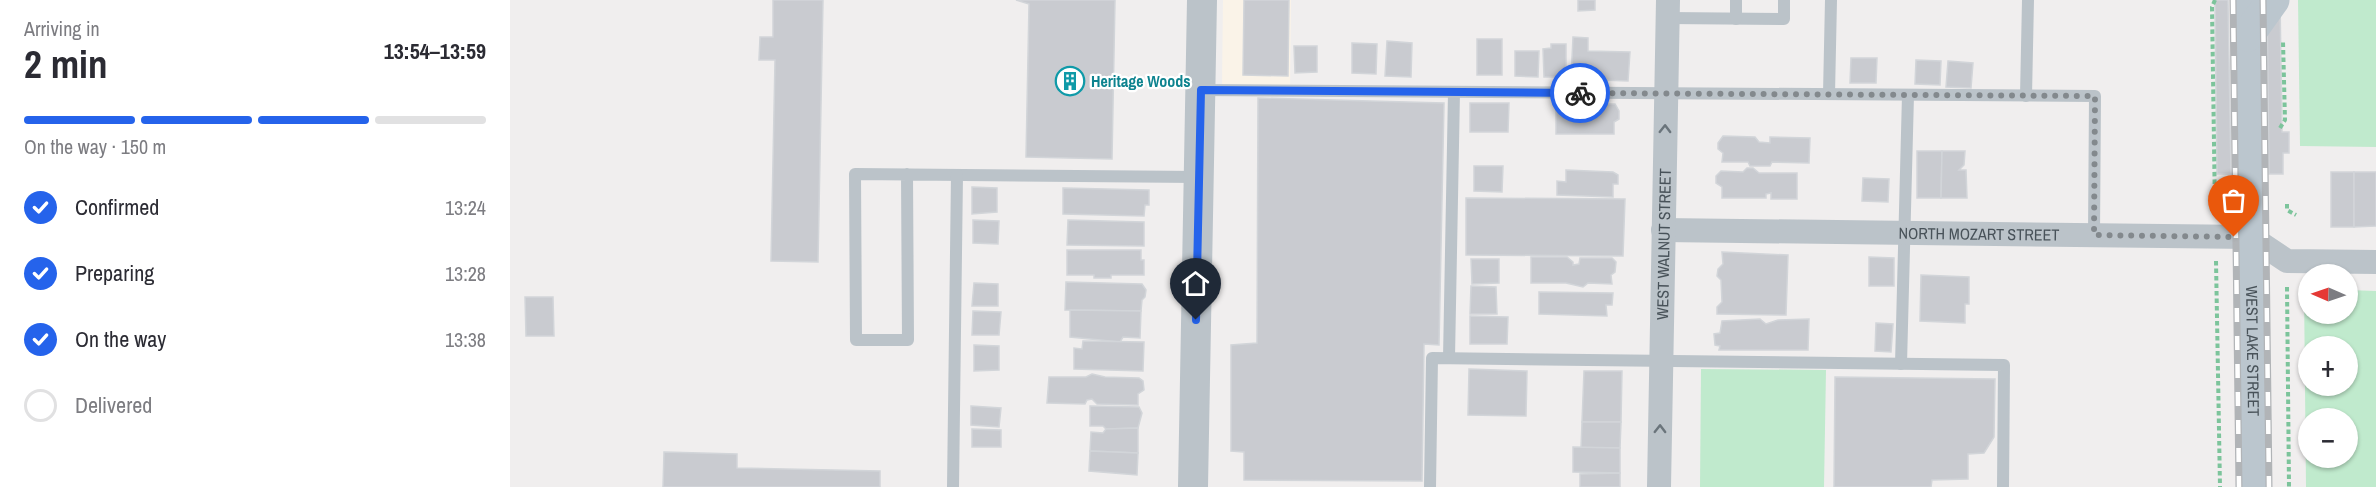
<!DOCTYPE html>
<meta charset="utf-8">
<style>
:root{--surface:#fff;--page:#f7f7f7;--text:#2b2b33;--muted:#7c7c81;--line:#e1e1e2;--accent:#2563eb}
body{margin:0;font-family:"Archivo Narrow",sans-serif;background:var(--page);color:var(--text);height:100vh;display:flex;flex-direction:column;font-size:22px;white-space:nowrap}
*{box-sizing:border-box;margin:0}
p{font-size:20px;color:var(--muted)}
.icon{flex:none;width:33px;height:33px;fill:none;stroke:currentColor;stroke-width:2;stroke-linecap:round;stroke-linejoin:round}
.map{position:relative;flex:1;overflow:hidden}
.drawer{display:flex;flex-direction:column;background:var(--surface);width:510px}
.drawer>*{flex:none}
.needle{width:39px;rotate:272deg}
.fabs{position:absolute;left:1788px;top:264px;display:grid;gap:12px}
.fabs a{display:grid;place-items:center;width:60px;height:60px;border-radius:50%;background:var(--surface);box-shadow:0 2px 4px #0004;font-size:30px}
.pin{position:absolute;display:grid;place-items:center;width:51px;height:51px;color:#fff;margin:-62px -26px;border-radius:50% 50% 50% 0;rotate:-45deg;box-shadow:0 0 6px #0007}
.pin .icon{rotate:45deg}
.courier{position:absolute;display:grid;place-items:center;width:60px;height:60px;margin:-30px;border:4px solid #2563eb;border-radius:50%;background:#fff;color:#222;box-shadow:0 2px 8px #0007}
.overview em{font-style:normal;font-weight:800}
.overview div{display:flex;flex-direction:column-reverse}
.overview{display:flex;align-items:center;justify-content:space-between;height:102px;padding:0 24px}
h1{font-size:39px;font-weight:800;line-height:45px}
.bar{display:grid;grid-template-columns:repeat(4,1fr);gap:9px 6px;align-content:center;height:72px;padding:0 24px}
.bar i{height:8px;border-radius:4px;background:var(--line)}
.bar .selected{background:var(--accent)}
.bar p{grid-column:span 4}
ol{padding:0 24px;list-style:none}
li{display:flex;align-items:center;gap:18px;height:66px}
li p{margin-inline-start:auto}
li .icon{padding:6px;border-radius:50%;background:var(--accent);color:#fff;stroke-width:4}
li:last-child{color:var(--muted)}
li i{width:33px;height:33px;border:3px solid var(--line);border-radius:50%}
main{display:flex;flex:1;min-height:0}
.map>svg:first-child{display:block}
</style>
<main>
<section class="drawer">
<div class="overview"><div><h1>2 min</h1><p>Arriving in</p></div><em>13:54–13:59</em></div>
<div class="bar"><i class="selected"></i><i class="selected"></i><i class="selected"></i><i></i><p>On the way · 150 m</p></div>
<ol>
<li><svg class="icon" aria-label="check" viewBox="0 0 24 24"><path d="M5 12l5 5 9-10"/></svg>Confirmed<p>13:24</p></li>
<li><svg class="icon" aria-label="check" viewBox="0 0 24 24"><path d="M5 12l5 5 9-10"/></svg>Preparing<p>13:28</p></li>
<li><svg class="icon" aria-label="check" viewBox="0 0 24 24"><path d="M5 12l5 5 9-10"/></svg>On the way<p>13:38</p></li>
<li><i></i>Delivered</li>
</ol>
</section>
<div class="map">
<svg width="1866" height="487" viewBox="0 0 1866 487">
<rect width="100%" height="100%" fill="#f0eeee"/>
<!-- commercial -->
<polygon fill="#faf3e8" points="713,0 781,0 780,88 712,88"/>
<!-- green -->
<g fill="#c0eacd" fill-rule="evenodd">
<polygon points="1788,0 1866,0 1866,147 1790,146"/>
<path d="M1794,289H1798V314H1838V290L1866,291V487H1796ZM1838,346V386H1798V346ZM1838,418V458H1798V418Z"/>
<polygon points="1191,369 1316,370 1314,487 1190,487"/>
</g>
<!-- building -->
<g fill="#c9cbd0" stroke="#d2d5d9" stroke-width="1.5">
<polygon points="263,0 313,0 308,262 261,261 265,60 249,60 250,37 263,37"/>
<polygon points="506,0 605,0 602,159 516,157 519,4"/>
<polygon points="734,0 779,0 778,76 733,75"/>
<polygon points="1068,0 1085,0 1085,10 1068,11"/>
<polygon points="1705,0 1718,0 1721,174 1707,174"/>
<polygon points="1757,0 1770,0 1772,132 1779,132 1779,153 1773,153 1773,174 1759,174"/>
<polygon points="1063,37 1078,38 1078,51 1120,52 1118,81 1061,79"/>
<rect x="967" y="39" width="25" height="36"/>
<polygon points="877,41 902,43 901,77 875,76"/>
<polygon points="842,43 867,44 866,74 842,73"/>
<polygon points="1041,44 1056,44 1056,77 1034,77 1033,49 1041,48"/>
<polygon points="784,46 807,46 807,72 785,73"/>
<polygon points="1005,51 1029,51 1028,77 1005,76"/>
<polygon points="1341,58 1367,58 1366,83 1340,83"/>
<polygon points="1406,60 1431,61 1430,85 1405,84"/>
<polygon points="1438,61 1463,63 1461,88 1436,87"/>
<polygon points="748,98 934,103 929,345 914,344 912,481 734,480 734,452 721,451 721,345 747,343"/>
<polygon points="960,103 999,103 998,132 960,132"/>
<polygon points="1046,104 1105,104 1109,111 1109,119 1104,122 1104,134 1046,134"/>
<polygon points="1213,136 1245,137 1249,142 1260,143 1260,137 1300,138 1299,163 1262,162 1260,166 1240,166 1238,162 1212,162 1213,153 1208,149 1208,143"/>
<polygon points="1407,151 1432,151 1431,198 1407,198"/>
<polygon points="1432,151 1455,151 1454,165 1449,170 1456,170 1457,198 1431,198"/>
<polygon points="964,166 993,166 992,192 964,191"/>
<polygon points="1237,168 1243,168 1249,173 1287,173 1287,199 1261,199 1261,193 1256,194 1256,198 1212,198 1212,187 1206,183 1206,176 1211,171 1233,172"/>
<polygon points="1056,170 1103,172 1108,175 1108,184 1103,184 1103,197 1047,195 1047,181 1056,182"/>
<rect x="1821" y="172" width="23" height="55"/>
<polygon points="1844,172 1866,172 1866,226 1844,227"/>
<polygon points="1353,178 1379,179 1378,202 1352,201"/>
<polygon points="462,187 487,188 487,212 462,214"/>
<polygon points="553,188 639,190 639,205 635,205 634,216 553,214"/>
<polygon points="956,198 1115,199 1113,256 956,255"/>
<polygon points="463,220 489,221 488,244 463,243"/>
<polygon points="558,220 634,222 634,246 557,245"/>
<polygon points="557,250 631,250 631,260 634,260 634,275 601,275 601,278 584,278 584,275 557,275"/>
<polygon points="1212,252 1278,255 1276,315 1207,314 1207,307 1212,302 1211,280 1207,276 1208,269 1213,264"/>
<polygon points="1021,257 1057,257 1063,262 1063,265 1069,264 1070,258 1102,258 1106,262 1105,272 1101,275 1102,284 1078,283 1073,287 1056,283 1021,283"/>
<polygon points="1359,257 1384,258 1384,286 1359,286"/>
<polygon points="961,259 989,259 989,283 962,284"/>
<polygon points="1411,275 1459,277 1459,304 1455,304 1455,323 1410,321"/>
<polygon points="556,282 632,284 636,290 635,297 632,300 631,311 555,310"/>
<polygon points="464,283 488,284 488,306 462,306"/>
<polygon points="961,286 986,287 987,314 960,314"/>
<polygon points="1029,292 1103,293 1102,305 1096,305 1097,316 1029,314"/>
<polygon points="15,297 43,297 44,336 16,336"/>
<polygon points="560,310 631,311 630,338 613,337 610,342 560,337"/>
<polygon points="463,311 491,312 489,335 462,335"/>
<polygon points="960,316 998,317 997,344 960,344"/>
<polygon points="1250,319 1256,324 1268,320 1299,319 1298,350 1209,350 1210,346 1205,345 1204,334 1210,333 1212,321"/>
<polygon points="1366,323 1383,324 1381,352 1365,351"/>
<polygon points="573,341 634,342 633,371 564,369 564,348 572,349"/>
<polygon points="464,345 489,346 489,370 464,371"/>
<polygon points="959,369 1017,371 1016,416 958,415"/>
<polygon points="1074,371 1112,371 1111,422 1072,422"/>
<polygon points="582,374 595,377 629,378 633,381 634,390 628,394 628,405 587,404 582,399 577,400 575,404 537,403 539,377 576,377"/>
<polygon points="1325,377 1485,379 1484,437 1474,453 1458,454 1458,479 1422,480 1421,487 1324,487"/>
<polygon points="461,406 491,408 489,427 461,425"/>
<polygon points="580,406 629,407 632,413 628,428 596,429 593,426 580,426"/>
<polygon points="1072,422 1111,422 1110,448 1071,448"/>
<polygon points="628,428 628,453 580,451 581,432 593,433 596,429"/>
<polygon points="462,429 491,430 491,447 462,447"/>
<polygon points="1063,447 1110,448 1110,473 1063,472"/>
<polygon points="580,451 628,453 627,475 579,471"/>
<polygon points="154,452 227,454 227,468 370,471 370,487 153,487"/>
<polygon points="1110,473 1110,487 1070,487 1070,474"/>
</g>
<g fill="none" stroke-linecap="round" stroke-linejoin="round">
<!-- path -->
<g stroke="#7cc49b" stroke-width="4" stroke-dasharray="4.5 3" stroke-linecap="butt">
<polyline points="1705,0 1702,7 1705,212"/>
<polyline points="1770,128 1775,120 1773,41"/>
<polyline points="1777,204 1777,210 1786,215"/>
<polyline points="1706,261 1710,487"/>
<polyline points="1777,287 1779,487"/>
</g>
<!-- service -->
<g stroke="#bbc3c9" stroke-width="12">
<polyline points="1158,18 1274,19 1274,0"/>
<polyline points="1226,19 1226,0"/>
<polyline points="691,90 1585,96 1584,235"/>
<polyline points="1319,94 1321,0"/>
<polyline points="1516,96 1518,0"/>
<polyline points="397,174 398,340 346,340 345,174 688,177"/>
<polyline points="939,358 944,92"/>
<polyline points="1391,364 1398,95"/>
<polyline points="443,487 447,175"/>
<polyline points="920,487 922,358 1494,365 1493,487"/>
</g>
<!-- minor -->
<g stroke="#bbc3c9" stroke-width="24">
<path id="s1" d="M1153,230L1741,237L1777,261L1866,262"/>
<path id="s2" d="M1149,487L1158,0"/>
</g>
<!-- tertiary -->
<polyline stroke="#bbc3c9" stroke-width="30" points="683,487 692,0"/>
<!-- secondary -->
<g stroke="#bbc6ce" stroke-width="33">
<path id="s3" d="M1738,0L1745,487"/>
<polyline points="1738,35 1763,0"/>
</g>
<!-- rail casing -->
<g stroke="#b1b4b7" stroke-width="7">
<g id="rail">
<polyline points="1723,0 1729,487"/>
<polyline points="1753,0 1759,487"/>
</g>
</g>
<!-- rail -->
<use href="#rail" stroke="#fff" stroke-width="4.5" stroke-dasharray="14" stroke-linecap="butt"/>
</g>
<!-- one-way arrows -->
<defs><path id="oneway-chevron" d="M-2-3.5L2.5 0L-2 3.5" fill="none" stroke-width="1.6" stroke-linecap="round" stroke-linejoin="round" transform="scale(1.5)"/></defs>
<g stroke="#6a747b">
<use href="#oneway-chevron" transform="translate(1155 129) rotate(-89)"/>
<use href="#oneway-chevron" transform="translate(1150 429) rotate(-89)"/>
</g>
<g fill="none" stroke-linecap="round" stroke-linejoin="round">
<!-- done -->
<polyline stroke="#83898d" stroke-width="6" stroke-dasharray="0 10.8" points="1070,93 1585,96 1584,235 1724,237"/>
<!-- route -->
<polyline stroke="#2563eb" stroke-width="8" points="686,320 691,90 1070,93"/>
</g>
<!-- icons -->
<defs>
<g id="building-ring" transform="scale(1.5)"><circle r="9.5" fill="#fff" stroke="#0f9aa8" stroke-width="1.5"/><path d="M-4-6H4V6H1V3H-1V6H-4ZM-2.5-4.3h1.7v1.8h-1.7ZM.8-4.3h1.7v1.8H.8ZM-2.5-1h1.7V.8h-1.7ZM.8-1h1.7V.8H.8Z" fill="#0f9aa8"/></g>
</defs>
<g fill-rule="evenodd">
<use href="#building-ring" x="560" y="81"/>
</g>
<g text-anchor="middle" stroke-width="4.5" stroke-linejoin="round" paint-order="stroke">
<!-- culture labels -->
<g font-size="16" font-weight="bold" fill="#0d838f" stroke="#fff" text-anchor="start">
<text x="581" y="87">Heritage Woods</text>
</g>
<!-- street labels -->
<g font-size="16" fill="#485259" stroke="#fff">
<text dy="6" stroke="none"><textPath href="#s1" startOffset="316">NORTH MOZART STREET</textPath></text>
<text dy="6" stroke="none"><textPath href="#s2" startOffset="243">WEST WALNUT STREET</textPath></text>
<text dy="6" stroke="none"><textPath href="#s3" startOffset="351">WEST LAKE STREET</textPath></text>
</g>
</g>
</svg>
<div class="fabs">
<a><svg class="needle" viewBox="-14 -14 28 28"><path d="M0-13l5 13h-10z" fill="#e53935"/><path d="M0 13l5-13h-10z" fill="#7c7c81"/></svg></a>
<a>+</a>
<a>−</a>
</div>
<div class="pin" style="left:1724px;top:237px;background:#ea580c"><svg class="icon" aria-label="bag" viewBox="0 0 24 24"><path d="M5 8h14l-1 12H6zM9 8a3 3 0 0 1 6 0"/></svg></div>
<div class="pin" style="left:686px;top:320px;background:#1f2937"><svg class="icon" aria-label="home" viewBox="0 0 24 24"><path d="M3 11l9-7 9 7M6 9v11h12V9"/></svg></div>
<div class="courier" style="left:1070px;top:93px"><svg class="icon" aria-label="bike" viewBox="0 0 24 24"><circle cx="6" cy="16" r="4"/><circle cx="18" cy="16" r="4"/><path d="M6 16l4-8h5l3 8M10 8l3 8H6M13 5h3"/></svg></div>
</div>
</main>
